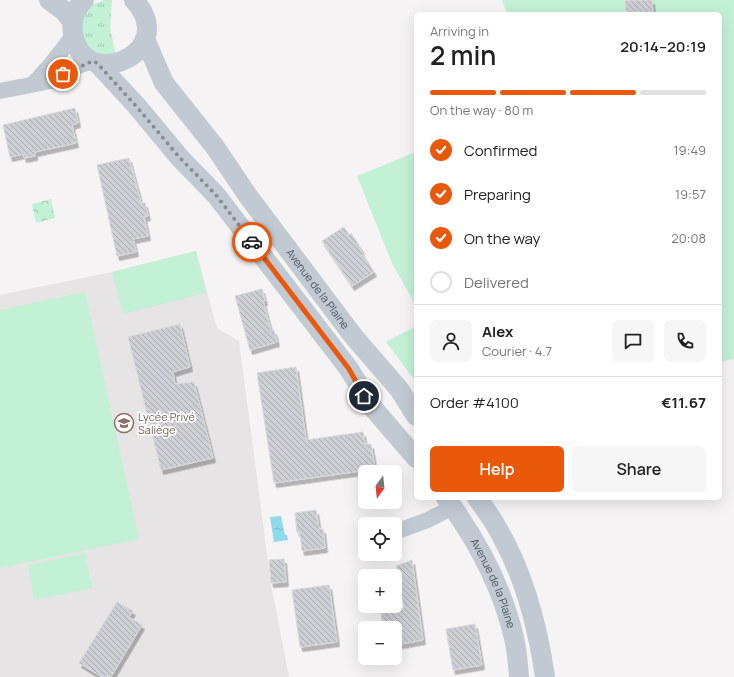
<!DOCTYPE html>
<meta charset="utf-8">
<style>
:root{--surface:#fff;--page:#f6f6f6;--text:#222;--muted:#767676;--line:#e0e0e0;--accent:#ea580c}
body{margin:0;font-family:Manrope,sans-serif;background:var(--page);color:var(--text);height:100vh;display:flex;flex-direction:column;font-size:15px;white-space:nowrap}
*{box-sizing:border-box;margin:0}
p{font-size:13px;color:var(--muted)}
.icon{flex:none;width:22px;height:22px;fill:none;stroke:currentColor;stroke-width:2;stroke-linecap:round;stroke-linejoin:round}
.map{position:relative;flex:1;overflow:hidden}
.panel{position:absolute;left:414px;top:12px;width:308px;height:488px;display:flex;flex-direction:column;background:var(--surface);border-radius:6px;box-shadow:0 4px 16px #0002}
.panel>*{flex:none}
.needle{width:26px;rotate:195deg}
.controls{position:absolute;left:358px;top:465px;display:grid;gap:8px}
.controls a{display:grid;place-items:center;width:44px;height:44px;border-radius:6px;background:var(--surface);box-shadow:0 4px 16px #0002;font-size:20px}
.pin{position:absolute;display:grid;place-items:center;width:34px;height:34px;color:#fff;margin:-17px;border:2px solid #fff;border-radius:50%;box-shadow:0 1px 4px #0007}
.courier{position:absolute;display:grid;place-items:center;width:40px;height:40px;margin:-20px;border:3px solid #ea580c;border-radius:50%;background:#fff;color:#222;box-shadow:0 1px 5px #0007}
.overview em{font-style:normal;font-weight:600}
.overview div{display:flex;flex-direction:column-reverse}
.overview{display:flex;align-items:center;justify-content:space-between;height:68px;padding:0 16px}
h1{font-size:26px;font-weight:600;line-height:30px}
.bar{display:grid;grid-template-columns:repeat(4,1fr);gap:6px 4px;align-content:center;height:48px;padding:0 16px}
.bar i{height:5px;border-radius:3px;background:var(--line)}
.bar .active{background:var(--accent)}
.bar p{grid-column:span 4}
.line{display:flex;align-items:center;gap:10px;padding:0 16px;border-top:1px solid var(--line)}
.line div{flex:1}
.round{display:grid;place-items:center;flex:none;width:42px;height:42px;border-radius:6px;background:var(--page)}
ol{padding:0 16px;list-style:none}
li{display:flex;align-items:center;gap:12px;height:44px}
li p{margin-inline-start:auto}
li .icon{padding:4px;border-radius:50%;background:var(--accent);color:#fff;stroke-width:4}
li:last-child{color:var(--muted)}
li i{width:22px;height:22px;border:2px solid var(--line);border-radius:50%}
.cta{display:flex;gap:8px;margin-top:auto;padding:8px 16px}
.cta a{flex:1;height:46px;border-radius:6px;background:var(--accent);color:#fff;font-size:16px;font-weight:600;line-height:46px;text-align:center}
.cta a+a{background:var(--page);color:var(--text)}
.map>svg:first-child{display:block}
</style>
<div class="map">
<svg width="734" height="677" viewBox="0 0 734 677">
<defs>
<pattern id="grass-tufts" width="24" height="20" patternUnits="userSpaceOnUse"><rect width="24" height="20" fill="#c3f1d5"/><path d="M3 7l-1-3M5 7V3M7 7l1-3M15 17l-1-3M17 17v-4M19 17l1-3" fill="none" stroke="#a0c6b0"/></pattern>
<pattern id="park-crowns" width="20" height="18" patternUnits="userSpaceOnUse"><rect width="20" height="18" fill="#c3f1d5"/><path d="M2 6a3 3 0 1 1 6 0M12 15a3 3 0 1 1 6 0" fill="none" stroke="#a0c6b0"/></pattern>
<pattern id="water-ripples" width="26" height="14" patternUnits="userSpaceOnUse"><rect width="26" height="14" fill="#90daee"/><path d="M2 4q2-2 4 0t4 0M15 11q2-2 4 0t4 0" fill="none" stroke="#78b4c4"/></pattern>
<pattern id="building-back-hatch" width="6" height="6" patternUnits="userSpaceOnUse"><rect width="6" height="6" fill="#cdcfd5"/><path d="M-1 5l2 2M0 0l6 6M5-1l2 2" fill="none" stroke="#a8abb0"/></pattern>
<filter id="shadow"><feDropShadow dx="2.5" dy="4.5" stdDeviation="0" flood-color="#0004"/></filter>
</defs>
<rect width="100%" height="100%" fill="#f5f3f3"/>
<!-- education -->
<polygon fill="#e6e4e5" points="196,251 217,328 239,341 271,584 289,677 0,677 0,295 112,272"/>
<!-- grass -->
<path fill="url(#grass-tufts)" d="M104,0H112L110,28L116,55C86,53 84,49 81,20L92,5Z"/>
<!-- park -->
<polygon fill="url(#park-crowns)" points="51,199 55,218 36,223 32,204"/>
<!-- garden -->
<g fill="#c3f1d5">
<polygon points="502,0 734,0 734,359 720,362 720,14 507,14"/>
<polygon points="416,152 416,306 392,263 357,176"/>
<polygon points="196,251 206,293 123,314 112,272"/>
<polygon points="85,292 139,539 0,568 0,310"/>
<polygon points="416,326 416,382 386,342"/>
<polygon points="85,553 92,588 34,600 28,565"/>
</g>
<!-- water -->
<polygon fill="url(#water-ripples)" points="281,516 285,535 287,535 288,540 274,542 270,517"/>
<!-- building -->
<g fill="url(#building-back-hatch)" stroke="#d7d9de" filter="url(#shadow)">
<polygon points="625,0 652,0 653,14 626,14"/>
<polygon points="75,108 78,123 72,125 76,143 35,152 35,156 24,158 23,154 10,157 3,125"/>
<polygon points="129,158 141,203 145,203 148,216 144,217 148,236 133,239 136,252 117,256 97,165"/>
<polygon points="344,227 349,235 351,233 362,250 361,251 374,272 352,286 322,241"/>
<polygon points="262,289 265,301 263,301 271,331 274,330 277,342 250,350 235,296"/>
<polygon points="180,324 190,367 173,372 175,384 194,382 213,458 161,470 128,337"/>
<polygon points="296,367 306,440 363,432 365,444 371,444 375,469 274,483 257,373"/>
<polygon points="316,510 319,529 323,529 325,548 302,551 300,532 297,532 295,513"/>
<polygon points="284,559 286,582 271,583 269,560"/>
<polygon points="412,560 423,640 395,645 395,628 383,628 381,612 404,608 396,566"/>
<polygon points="329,585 337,642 300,647 292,590"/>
<polygon points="117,602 133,611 129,617 142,625 111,677 102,677 79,663"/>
<polygon points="475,624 482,665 453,670 446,629"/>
</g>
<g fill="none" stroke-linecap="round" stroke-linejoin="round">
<!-- minor -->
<g stroke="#c1cad2" stroke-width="16">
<polyline points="34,83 52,63 73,36"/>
<polyline points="0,91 51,81 78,66 93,61"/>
<polyline points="395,532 428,520 453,507"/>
</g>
<!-- tertiary -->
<g stroke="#c1cad2" stroke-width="20">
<polyline points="49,0 63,10 73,22"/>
<path d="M84,0C75,9 71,21 73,33C82,95 182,53 134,0"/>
<path id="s1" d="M145,39L164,83L215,147L248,196L354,337L399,389L416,416"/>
<polyline points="97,63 136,105 180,158 216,195 349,369 373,408 416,458"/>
<path id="s2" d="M446,498C477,540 502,586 514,638C517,650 518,664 519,677"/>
<path d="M477,498C517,549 536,614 545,677"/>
</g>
</g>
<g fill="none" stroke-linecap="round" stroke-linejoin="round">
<!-- done -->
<polyline stroke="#868d94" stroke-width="4" stroke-dasharray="0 7.2" points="63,74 93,61 97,63 136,106 180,158 216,195 252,242"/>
<!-- route -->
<polyline stroke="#ea580c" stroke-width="5" points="252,242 349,369 364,396"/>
</g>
<!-- icons -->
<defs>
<g id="school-ring" transform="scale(1)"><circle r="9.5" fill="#fff" stroke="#8d6e63" stroke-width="1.5"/><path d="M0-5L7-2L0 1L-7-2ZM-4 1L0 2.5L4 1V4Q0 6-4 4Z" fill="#8d6e63"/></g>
</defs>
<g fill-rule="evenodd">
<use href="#school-ring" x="124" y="423"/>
</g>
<g text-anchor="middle" stroke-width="3.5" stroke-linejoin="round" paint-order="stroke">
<!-- street labels -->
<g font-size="11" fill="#4a5661" stroke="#fff">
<text dy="4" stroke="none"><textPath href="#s1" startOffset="305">Avenue de la Plaine</textPath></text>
<text dy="4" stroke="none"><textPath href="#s2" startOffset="98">Avenue de la Plaine</textPath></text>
</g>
<!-- education labels -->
<g font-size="11" fill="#785e54" stroke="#fff" text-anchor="start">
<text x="138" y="421">Lycée Privé<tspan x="138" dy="13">Saliège</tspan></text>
</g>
</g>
</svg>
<div class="controls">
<a><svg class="needle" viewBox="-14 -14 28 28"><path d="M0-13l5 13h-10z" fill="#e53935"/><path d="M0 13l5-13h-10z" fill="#767676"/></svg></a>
<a><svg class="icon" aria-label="locate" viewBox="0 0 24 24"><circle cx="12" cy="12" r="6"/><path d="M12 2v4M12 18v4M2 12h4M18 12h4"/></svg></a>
<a>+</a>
<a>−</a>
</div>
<div class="pin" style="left:63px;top:74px;background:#ea580c"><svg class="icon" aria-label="bag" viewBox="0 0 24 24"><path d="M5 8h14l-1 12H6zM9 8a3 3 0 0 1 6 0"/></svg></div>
<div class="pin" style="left:364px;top:396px;background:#1f2937"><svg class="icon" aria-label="home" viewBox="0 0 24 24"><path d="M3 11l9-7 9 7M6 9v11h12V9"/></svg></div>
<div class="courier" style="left:252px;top:242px"><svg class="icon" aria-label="car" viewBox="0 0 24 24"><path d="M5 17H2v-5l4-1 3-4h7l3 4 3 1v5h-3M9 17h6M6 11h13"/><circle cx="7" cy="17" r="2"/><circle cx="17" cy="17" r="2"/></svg></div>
<section class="panel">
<div class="overview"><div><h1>2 min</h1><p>Arriving in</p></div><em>20:14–20:19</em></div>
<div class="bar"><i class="active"></i><i class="active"></i><i class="active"></i><i></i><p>On the way · 80 m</p></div>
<ol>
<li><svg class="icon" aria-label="check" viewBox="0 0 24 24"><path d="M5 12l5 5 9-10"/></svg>Confirmed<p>19:49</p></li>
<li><svg class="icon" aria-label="check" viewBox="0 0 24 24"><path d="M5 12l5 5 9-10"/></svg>Preparing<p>19:57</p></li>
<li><svg class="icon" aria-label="check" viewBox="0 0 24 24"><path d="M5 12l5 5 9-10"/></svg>On the way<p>20:08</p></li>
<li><i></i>Delivered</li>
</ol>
<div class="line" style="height:72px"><a class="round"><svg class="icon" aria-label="person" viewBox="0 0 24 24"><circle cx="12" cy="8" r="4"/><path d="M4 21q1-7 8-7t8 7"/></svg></a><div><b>Alex</b><p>Courier · 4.7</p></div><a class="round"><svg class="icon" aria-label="chat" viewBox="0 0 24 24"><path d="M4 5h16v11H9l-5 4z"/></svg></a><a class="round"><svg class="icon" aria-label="phone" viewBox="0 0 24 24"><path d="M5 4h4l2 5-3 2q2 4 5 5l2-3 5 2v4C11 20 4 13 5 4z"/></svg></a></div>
<div class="line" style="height:52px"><div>Order #4100</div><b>€11.67</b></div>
<div class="cta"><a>Help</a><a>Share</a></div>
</section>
</div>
